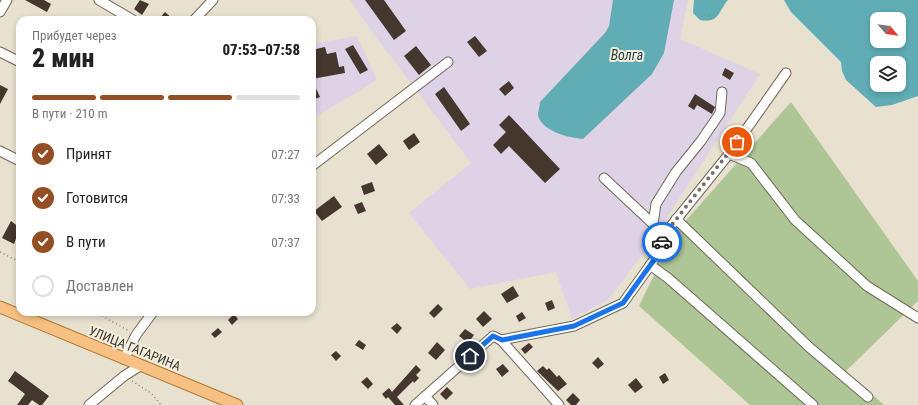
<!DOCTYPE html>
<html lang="ru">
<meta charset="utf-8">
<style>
:root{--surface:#fff;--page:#f2f2f2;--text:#222;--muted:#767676;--line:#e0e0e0;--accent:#934e23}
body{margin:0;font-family:"Roboto Condensed",sans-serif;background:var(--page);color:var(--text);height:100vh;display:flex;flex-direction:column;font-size:15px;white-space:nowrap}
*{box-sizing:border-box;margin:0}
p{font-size:13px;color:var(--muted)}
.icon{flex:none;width:22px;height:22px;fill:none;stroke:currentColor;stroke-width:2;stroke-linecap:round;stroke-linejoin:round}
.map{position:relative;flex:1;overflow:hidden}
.details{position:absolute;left:16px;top:16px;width:300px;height:300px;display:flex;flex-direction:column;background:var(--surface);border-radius:12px;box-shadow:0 2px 6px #0003}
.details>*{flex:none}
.needle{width:26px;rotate:118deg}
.fabs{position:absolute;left:870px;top:12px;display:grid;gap:8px}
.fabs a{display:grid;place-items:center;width:36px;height:36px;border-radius:8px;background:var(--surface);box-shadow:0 2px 6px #0003;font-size:20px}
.pin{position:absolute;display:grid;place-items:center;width:34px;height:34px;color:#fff;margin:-17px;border:2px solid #fff;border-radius:50%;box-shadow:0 1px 4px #0007}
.courier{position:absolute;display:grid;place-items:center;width:40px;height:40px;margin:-20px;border:3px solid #1a73e8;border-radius:50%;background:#fff;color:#222;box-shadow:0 1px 5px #0007}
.head em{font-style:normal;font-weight:800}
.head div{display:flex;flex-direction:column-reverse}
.head{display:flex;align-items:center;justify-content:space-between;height:68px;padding:0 16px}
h1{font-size:26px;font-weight:800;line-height:30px}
.bar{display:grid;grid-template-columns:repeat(4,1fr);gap:6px 4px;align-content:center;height:48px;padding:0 16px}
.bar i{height:5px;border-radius:3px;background:var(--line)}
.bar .selected{background:var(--accent)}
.bar p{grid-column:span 4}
ol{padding:0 16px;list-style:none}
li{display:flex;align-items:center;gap:12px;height:44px}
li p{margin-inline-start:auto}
li .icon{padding:4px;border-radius:50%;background:var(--accent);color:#fff;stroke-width:4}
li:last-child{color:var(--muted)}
li i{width:22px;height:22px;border:2px solid var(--line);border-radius:50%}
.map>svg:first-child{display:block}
</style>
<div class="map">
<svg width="918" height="405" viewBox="0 0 918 405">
<rect width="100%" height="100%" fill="#e8e1cf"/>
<!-- industrial -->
<g fill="#ded2e6">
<polygon points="350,0 688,0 680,39 760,74 646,250 608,300 572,319 556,272 470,289 409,213 471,163 370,29"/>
<polygon points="357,36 377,80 312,119 312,44"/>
</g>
<!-- green -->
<polygon fill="#aec596" points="791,102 918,281 918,301 846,371 884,405 750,405 639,306 674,234"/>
<!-- water -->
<g fill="#60adb5" fill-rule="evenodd">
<path d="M613,0H674L664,53L652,74L583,139C569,138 541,131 538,115C538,111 540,106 540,102L605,33L609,26Z"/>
<path d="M694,0H728C717,13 720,23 700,20L693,13Z"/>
<path d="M784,0H918V96L892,105L876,107L846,80L842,71L841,62L791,12ZM877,19H899V41H877ZM877,63H899V85H877Z"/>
</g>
<!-- building -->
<g fill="#45362e">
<polygon points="25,0 44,0 51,4 47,12"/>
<polygon points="140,0 149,4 142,15 134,9"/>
<polygon points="365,0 384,0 406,31 394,40"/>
<polygon points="165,12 174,20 158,20"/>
<polygon points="475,36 487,51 479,57 467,42"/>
<polygon points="353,45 368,70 360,74 345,49"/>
<polygon points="416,46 431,65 419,75 404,56"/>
<polygon points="325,47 327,54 336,52 339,67 344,66 345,73 312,79 312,50"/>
<polygon points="725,68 734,73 730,80 722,75"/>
<polygon points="312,80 320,97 312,100"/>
<polygon points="509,81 514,88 505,96 499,89"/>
<polygon points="0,85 8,89 0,104"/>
<polygon points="444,87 470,124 461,131 435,94"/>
<polygon points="695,94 715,107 712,114 697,105 694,110 688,106"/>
<polygon points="509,115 560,169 545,183 509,146 501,154 493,145 506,132 499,125"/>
<polygon points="414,133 420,142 409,150 403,141"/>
<polygon points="379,144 388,155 376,165 367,154"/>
<polygon points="372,182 375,191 364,195 361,186"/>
<polygon points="334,196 342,207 322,221 314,211"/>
<polygon points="362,202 366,211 358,214 354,205"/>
<polygon points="11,221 20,228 14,244 2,238"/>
<polygon points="513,286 519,296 507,303 501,294"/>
<polygon points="552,300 555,308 548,311 545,303"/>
<polygon points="438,304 443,309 434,318 429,313"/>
<polygon points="484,311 492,319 483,327 476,319"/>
<polygon points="522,312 526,318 519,322 516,316"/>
<polygon points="234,314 238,319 232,325 228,320"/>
<polygon points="397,323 402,328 397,334 391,328"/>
<polygon points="218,328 222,332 215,338 211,334"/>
<polygon points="465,329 474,335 468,343 459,336"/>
<polygon points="359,340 366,345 363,350 355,345"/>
<polygon points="437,342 445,350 436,360 428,353"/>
<polygon points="529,343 533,347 525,354 521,349"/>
<polygon points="336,351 341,356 336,361 331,355"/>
<polygon points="598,357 604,364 598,369 592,363"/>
<polygon points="503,364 509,371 502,377 496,369"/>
<polygon points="416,365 421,370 416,375 419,378 414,383 413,381 397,397 404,405 395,405 388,397 386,399 382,394 389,388 392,392"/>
<polygon points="543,366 547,370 549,368 557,377 559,375 567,384 558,391 537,371"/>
<polygon points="15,371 49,396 42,405 39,405 32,400 28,405 17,405 25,394 8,381"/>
<polygon points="665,373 669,380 663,384 659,377"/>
<polygon points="367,377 373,384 368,389 361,382"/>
<polygon points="636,378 643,387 635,393 628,385"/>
<polygon points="447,387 453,393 446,400 440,394"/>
<polygon points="573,393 580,400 576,405 571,405 566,400"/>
</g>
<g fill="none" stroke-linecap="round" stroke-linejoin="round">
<!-- minor casing -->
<g stroke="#6e6858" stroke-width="11">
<g id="minor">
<polyline points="99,0 133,20"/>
<polyline points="0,12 7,0"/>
<polyline points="194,20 213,0"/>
<polyline points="0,52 20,62"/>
<polyline points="0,151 20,161"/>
<polyline points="729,154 751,163 795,220 867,286 918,318"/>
<polyline points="312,166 448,62"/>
<polyline points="604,178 653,224"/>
<polyline points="676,219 809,347 868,397"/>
<polyline points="663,236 653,224 656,204 676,172 701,141 720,113 722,92"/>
<polyline points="650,265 668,278 813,405"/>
<polyline points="501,340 559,405"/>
<polyline points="124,359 136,335 153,312"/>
<polyline points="425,396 433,405"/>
<polyline points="89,405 124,376 140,366"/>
<polyline points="415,405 493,336 501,340 574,326 623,303 659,253 663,236 729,154 786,73"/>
</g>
</g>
<!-- major casing -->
<g stroke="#b0752f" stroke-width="13">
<polyline id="major" points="0,307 237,405"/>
</g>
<!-- path -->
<g stroke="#8c877b" stroke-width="1.5" stroke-dasharray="1 3" stroke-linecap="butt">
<polyline points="709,15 712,21"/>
<polyline points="0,252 20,262"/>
<polyline points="95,312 129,331"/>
<polyline points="132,381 151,393 161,405"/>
</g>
<!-- minor -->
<use href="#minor" stroke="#fff" stroke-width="9"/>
<!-- major -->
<use href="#major" stroke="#f7c183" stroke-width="11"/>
</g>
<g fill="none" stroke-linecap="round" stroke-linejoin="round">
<!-- done -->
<polyline stroke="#767166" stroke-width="4" stroke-dasharray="0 7.2" points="662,242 663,236 737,142"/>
<!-- route -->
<polyline stroke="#1a73e8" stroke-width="5" points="470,356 493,336 502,340 574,326 623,303 659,253 662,242"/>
</g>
<g text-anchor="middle" stroke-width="4" stroke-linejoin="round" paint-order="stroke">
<!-- street labels -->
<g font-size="13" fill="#38352e" stroke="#f5eedc">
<text transform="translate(135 348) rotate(22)" y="5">УЛИЦА ГАГАРИНА</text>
</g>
<!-- water labels -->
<g font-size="14" font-style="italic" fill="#1d4246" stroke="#f5eedc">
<text x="627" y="60">Волга</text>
</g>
</g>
</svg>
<div class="fabs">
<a><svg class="needle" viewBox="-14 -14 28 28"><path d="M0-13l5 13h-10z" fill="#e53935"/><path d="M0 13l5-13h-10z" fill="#767676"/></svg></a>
<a><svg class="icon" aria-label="layers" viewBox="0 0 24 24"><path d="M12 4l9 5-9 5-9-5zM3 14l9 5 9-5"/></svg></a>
</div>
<div class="pin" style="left:737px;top:142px;background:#ea580c"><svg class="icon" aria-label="bag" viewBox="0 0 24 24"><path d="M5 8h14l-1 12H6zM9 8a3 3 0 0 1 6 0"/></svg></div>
<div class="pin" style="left:470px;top:356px;background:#1f2937"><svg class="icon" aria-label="home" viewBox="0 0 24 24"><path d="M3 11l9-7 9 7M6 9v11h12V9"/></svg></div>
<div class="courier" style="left:662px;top:242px"><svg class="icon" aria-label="car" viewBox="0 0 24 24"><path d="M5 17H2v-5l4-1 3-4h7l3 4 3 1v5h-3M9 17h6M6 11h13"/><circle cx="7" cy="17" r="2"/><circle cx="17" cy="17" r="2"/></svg></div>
<section class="details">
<div class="head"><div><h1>2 мин</h1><p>Прибудет через</p></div><em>07:53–07:58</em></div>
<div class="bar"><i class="selected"></i><i class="selected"></i><i class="selected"></i><i></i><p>В пути · 210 m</p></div>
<ol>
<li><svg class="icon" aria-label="check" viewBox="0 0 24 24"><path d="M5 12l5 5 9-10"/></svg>Принят<p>07:27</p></li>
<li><svg class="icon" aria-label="check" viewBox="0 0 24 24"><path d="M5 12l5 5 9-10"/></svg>Готовится<p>07:33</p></li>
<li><svg class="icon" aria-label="check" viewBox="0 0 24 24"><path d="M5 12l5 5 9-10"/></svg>В пути<p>07:37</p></li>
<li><i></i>Доставлен</li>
</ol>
</section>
</div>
